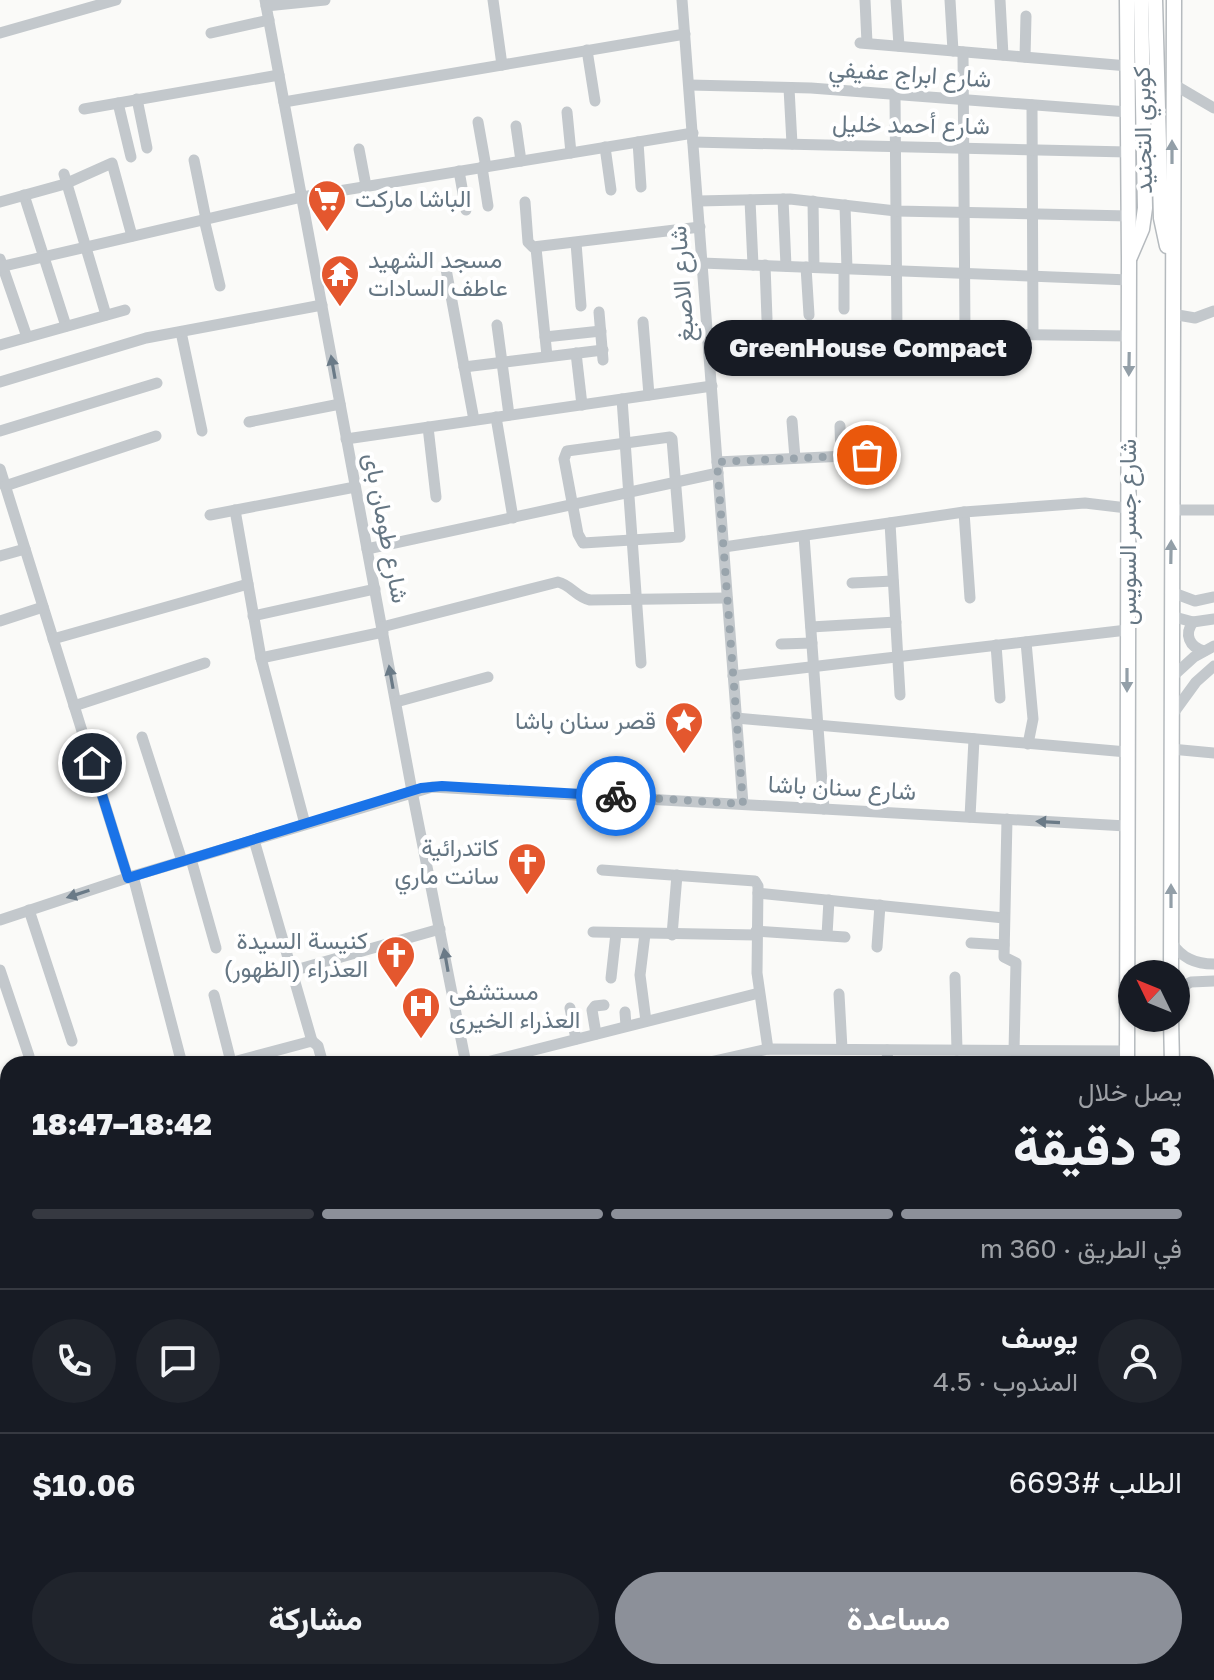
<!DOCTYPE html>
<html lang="ar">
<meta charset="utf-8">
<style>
:root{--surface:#171b24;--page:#20242c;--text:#f1f3f6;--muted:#9ea1a6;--line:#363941;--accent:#8c9099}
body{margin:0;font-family:"Golos Text",Vazirmatn,sans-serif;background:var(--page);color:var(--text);direction:rtl;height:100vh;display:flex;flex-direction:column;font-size:30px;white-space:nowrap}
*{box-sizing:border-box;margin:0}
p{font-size:26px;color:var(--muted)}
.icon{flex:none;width:44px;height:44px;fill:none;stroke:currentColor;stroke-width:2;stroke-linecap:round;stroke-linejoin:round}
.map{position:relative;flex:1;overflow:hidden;direction:ltr}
.details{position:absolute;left:0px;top:1056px;width:1214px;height:624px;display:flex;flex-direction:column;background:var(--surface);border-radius:24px 24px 0 0;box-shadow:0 2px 6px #0004;direction:rtl}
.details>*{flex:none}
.needle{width:52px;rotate:313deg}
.tools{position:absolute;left:1118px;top:960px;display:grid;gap:16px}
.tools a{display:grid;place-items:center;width:72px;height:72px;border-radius:50%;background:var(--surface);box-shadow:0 2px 6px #0004;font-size:40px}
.pin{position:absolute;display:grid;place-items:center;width:68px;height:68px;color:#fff;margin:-34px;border:4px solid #fff;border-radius:50%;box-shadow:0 2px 8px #0007}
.courier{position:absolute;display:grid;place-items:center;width:80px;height:80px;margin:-40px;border:6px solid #1a73e8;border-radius:50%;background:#fff;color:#222;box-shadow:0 2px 10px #0007}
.bubble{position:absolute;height:56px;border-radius:28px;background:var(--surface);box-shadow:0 2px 6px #0004;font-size:26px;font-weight:800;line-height:56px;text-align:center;direction:rtl}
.summary em{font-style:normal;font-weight:800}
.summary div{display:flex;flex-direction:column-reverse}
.summary{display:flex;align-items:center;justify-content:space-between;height:136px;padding:0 32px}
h1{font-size:52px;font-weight:800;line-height:60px}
.bar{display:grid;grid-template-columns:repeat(4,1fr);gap:12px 8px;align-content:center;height:96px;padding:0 32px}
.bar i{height:10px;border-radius:6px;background:var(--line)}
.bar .current{background:var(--accent)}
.bar p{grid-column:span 4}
.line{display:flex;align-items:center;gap:20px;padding:0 32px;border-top:2px solid var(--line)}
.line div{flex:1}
.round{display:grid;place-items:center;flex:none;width:84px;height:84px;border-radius:42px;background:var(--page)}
.button{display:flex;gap:16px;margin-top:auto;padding:16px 32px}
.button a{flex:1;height:92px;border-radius:48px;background:var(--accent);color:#fff;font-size:32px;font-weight:800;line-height:92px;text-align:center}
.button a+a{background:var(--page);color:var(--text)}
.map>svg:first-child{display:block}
</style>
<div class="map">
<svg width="1214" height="1680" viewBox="0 0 1214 1680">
<rect width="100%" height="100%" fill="#fafaf8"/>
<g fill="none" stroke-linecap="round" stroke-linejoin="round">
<!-- major casing -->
<g stroke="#b5babe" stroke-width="17">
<g id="major">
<polyline points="1127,0 1129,258 1127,1064"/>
<polyline points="1155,0 1161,218 1167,246"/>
<polyline points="1130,257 1142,229 1145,208 1141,0"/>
<polyline points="1171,974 1174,0"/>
<polyline points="1171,1018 1172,1064"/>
<polyline points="0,1512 8,1536"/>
<polyline points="53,1672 55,1680"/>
<polyline points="1128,1672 1128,1680"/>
<polyline points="1164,1672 1164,1680"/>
</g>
</g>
<!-- minor -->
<g stroke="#c3c8cc" stroke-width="11">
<polyline points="265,0 412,791 466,1064"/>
<polyline points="493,0 502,65"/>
<polyline points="682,0 743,804"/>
<polyline points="865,0 867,43"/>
<polyline points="896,0 899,46"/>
<polyline points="950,0 953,51"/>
<polyline points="1000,0 1003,55"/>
<polyline points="266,6 325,0"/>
<polyline points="0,33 116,0"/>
<polyline points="211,33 269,20"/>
<polyline points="860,43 1128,66"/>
<polyline points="587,50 595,101"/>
<polyline points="963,52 965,333"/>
<polyline points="1025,57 1026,16"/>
<polyline points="1173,84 1214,108"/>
<polyline points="689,85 811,88 1128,112"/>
<polyline points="789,88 792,144"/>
<polyline points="895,95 897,333 1129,336"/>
<polyline points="137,99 147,148"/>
<polyline points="284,102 685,34"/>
<polyline points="118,103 131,157"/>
<polyline points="1032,105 1033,334"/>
<polyline points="84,109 279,75"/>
<polyline points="567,112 571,153"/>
<polyline points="478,122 486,167"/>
<polyline points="516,126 521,161"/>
<polyline points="638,142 641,187"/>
<polyline points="693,142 1128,152"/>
<polyline points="605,147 611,190"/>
<polyline points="359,149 366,186"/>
<polyline points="194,160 206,219"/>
<polyline points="482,167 488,206"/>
<polyline points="459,171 466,210"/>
<polyline points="64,174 106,315"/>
<polyline points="24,195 66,326"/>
<polyline points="783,199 786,266"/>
<polyline points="750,200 753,265"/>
<polyline points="698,201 790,199 896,211 1129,216"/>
<polyline points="813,201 814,267"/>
<polyline points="0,202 65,184 112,163 132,236"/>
<polyline points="525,202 528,242 533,247 700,227"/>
<polyline points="845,205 847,269"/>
<polyline points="204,219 220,286"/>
<polyline points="576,243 581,306"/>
<polyline points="536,248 547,356"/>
<polyline points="0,259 27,337"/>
<polyline points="702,263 1129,280"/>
<polyline points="765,265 767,319"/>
<polyline points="0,267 302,197 693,133"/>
<polyline points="806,267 809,315"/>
<polyline points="446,269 474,420"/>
<polyline points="844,269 844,309"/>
<polyline points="599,312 603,360"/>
<polyline points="1172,314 1195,318 1214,311"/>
<polyline points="643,322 649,395"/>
<polyline points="497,325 509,415"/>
<polyline points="181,332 202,431"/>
<polyline points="545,337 601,331"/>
<polyline points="0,345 125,310"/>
<polyline points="576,353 582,405"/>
<polyline points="464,367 603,350"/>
<polyline points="0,382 146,338 322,305"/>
<polyline points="622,399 641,663"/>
<polyline points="496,417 513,518"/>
<polyline points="792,421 795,458"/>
<polyline points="249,422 340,404"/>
<polyline points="840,426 841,457"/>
<polyline points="428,427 436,497"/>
<polyline points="0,431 157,383"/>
<polygon points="670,437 672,439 680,537 583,543 578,534 564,459 567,451"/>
<polyline points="346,439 712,386"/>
<polyline points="717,462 867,455"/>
<polyline points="0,469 128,878"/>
<polyline points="5,486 156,436"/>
<polyline points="235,510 261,658 305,824"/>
<polyline points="1172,510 1214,510"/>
<polyline points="964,512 970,598"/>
<polyline points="210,515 355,487"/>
<polyline points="890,523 900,695"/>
<polyline points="804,536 824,809"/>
<polyline points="724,547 964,512 1085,503 1127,508"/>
<polyline points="367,549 718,473"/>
<polyline points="0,556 25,549"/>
<polyline points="852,583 893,581"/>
<polyline points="1171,592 1195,601 1214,597"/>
<polyline points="253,616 375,589"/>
<polyline points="1171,616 1193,622 1214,619"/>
<polyline points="0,621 43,607"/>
<path d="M1193,622C1184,634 1189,647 1204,651"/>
<path d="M382,627L558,582C571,585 576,597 590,600L727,598"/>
<polyline points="811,627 896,622"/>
<polyline points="53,639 248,584"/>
<polyline points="1026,642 1033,719 1028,744"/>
<polyline points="781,644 812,643"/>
<polyline points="996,645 1000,698"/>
<polyline points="261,658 383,632"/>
<polyline points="733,676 1127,630"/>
<polyline points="1172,677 1194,657 1214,646"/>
<polyline points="396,702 488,677"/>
<polyline points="74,706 205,663"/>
<polyline points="1172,715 1196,682 1214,666"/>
<polyline points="736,718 1127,752"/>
<polyline points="142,737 182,861"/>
<polyline points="1171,749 1214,753"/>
<polyline points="970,817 974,739"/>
<polyline points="1007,819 1004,957 1016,963 1014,1051"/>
<polyline points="254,840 312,1041"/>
<polyline points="191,859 216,948"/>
<polyline points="602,870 755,881 758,886 757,973 768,1049"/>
<polyline points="133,876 182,1064"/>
<polyline points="758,893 1004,918"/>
<polyline points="29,910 72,1041"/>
<polyline points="0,920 133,876 432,787 1126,826"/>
<polyline points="756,931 845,937"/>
<polyline points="593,932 756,935"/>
<polyline points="645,934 640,975 646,1021"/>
<polyline points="672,935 677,875"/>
<polyline points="827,935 829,900"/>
<path d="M1171,942C1182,958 1195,964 1214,964"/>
<polyline points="971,943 1004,945"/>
<polyline points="877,947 880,905"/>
<polyline points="0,970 29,1056"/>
<polyline points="292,971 440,929"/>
<polyline points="955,977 957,1050"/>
<polyline points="611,978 616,933"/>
<polyline points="1176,990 1191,982 1214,981"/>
<polyline points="839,994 842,1049"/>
<polyline points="214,995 231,1062"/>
<polyline points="570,1008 576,1039"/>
<polyline points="625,1012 626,1026"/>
<polyline points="596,1034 592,1010 595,1006 604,1005"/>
<polyline points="887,1050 888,1064"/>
<polyline points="226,1064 312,1041 318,1046 323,1064"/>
<polyline points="479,1064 759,993"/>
<polyline points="701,1064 768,1049 1127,1051"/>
<polyline points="0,1091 8,1088"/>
<polyline points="0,1239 8,1237"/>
<polyline points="0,1333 8,1330"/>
<polyline points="0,1467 8,1465"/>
<polyline points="0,1609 8,1607"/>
<polyline points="203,1672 206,1680"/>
<polyline points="385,1672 387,1680"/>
<polyline points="574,1672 575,1680"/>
<polyline points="790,1672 790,1680"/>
<polyline points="895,1672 896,1680"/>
<polyline points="939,1672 939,1680"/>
<polyline points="1006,1672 1006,1680"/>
<polyline points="158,1680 184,1672"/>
</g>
<!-- major -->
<use href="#major" stroke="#fff" stroke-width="14"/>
</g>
<!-- one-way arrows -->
<defs><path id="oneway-solid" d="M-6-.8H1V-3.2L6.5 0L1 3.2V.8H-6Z" transform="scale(2)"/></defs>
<g fill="#939fa8">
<use href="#oneway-solid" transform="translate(1172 152) rotate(-90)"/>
<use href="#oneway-solid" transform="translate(1129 364) rotate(91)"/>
<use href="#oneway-solid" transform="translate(1171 552) rotate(-89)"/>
<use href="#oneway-solid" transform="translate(1127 680) rotate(90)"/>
<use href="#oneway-solid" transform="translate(1171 896) rotate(-90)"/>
</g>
<g fill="#6a7a87">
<use href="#oneway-solid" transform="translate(333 367) rotate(-100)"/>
<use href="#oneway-solid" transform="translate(391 677) rotate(-100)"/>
<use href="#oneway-solid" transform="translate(1048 822) rotate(-177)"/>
<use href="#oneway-solid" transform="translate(78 894) rotate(162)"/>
<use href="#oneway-solid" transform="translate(446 960) rotate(-100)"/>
</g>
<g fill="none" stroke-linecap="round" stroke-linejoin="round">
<!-- done -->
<polyline stroke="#99a4ac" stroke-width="8" stroke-dasharray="0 14.4" points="616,796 743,804 717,462 867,455"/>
<!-- route -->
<polyline stroke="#1a73e8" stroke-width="10" points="92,763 128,878 421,788 442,786 616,796"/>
</g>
<!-- icons -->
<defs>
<g id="supermarket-pin" transform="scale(2)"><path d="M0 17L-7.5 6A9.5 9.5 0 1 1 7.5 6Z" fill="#e4572e" stroke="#fff"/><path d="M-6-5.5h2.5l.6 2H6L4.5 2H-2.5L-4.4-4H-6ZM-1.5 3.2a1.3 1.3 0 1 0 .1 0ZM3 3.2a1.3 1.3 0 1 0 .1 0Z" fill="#fff"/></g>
<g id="temple-pin" transform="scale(2)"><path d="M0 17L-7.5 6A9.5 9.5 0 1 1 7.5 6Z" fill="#e4572e" stroke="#fff"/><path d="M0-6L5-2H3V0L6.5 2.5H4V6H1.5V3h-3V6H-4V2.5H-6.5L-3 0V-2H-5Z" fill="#fff"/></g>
<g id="sight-pin" transform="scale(2)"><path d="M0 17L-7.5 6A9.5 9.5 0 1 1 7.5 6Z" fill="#e4572e" stroke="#fff"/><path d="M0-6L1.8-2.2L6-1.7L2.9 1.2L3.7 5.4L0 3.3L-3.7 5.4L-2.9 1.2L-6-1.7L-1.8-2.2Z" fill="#fff"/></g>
<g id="church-pin" transform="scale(2)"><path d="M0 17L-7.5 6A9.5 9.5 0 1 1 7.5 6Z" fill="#e4572e" stroke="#fff"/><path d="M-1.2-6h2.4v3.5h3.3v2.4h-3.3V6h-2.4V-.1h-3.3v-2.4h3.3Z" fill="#fff"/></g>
<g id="hospital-pin" transform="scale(2)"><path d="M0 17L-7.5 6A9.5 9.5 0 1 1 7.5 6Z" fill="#e4572e" stroke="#fff"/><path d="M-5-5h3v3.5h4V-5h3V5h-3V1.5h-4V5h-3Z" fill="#fff"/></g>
</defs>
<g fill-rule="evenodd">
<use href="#supermarket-pin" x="327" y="199"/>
<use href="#temple-pin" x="340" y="274"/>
<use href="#sight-pin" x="684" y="721"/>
<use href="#church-pin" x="527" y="862"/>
<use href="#church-pin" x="396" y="955"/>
<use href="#hospital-pin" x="421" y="1006"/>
</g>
<g text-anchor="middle" stroke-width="8" stroke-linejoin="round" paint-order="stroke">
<!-- street labels -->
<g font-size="24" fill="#657683" stroke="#fff">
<text transform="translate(910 74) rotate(4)" y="8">شارع ابراج عفيفي</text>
<text transform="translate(911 125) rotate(1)" y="8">شارع أحمد خليل</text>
<text transform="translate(1143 130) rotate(-91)" y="8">كوبري التجنيد</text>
<text transform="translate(682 284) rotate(-94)" y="8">شارع الاصبغ</text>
<text transform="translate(386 528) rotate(79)" y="8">شارع طومان باى</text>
<text transform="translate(1128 532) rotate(-90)" y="8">شارع جسر السويس</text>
<text transform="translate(842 788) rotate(3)" y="8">شارع سنان باشا</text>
</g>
<!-- poi labels -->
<g font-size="24" fill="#657683" stroke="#fff" text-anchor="start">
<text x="355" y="207">الباشا ماركت</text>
<text x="368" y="268">مسجد الشهيد<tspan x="368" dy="28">عاطف السادات</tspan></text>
<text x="656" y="729" text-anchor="end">قصر سنان باشا</text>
<text x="499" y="856" text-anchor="end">كاتدرائية<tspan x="499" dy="28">سانت ماري</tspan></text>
<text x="368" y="949" text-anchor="end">كنيسة السيدة<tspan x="368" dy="28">العذراء (الظهور)</tspan></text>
<text x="449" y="1000">مستشفى<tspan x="449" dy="28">العذراء الخيرى</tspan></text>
</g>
</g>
</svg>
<div class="tools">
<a><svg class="needle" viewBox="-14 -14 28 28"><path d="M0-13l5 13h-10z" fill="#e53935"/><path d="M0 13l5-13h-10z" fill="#9ea1a6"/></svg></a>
</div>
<div class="pin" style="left:867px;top:455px;background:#ea580c"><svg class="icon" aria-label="bag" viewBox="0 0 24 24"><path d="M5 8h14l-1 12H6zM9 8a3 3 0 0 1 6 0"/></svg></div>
<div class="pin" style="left:92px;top:763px;background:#1f2937"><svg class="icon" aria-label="home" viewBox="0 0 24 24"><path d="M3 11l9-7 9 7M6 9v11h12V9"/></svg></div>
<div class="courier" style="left:616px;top:796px"><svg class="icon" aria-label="bike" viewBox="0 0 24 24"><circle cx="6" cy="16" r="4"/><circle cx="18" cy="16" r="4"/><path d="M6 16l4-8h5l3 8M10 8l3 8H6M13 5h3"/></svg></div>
<div class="bubble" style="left:704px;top:320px;width:328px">GreenHouse Compact</div>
<section class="details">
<div class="summary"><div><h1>3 دقيقة</h1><p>يصل خلال</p></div><em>18:42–18:47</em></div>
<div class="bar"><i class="current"></i><i class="current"></i><i class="current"></i><i></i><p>في الطريق · 360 m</p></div>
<div class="line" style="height:144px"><a class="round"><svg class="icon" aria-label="person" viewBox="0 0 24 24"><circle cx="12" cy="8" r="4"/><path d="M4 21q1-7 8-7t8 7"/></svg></a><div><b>يوسف</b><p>المندوب · 4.5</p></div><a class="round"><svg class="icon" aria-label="chat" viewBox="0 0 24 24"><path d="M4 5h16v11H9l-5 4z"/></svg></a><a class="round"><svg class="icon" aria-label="phone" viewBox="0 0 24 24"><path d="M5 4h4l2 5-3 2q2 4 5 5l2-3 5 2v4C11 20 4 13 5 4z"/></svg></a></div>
<div class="line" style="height:104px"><div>الطلب #6693</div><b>$10.06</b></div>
<div class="button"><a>مساعدة</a><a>مشاركة</a></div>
</section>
</div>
